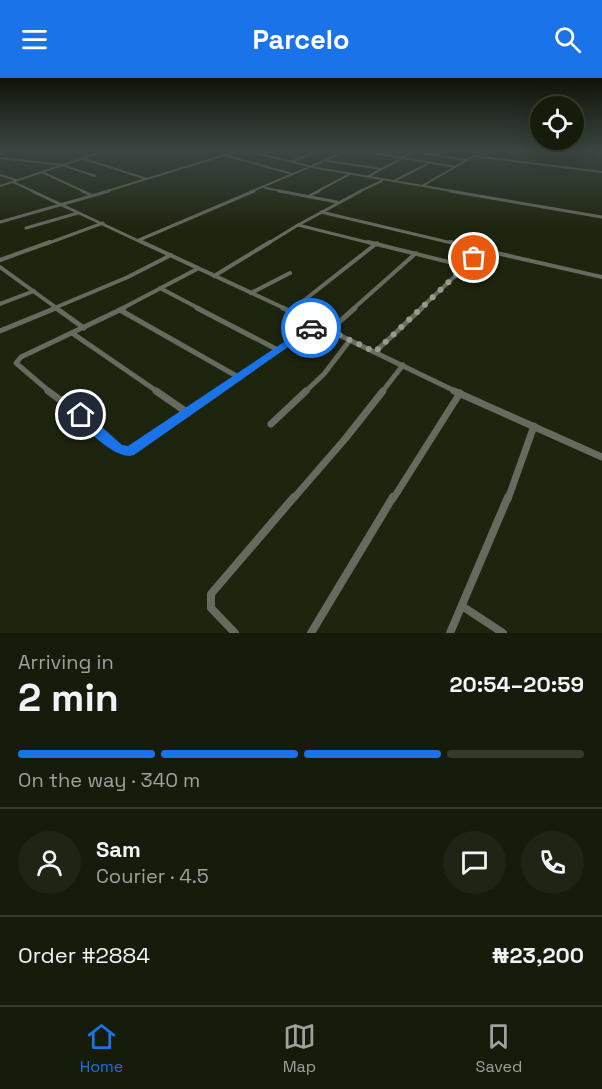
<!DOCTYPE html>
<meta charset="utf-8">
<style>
:root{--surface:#161c0b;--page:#1f2514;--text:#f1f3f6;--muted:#9ea19d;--line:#353a2c;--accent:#1a73e8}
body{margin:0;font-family:"Space Grotesk",sans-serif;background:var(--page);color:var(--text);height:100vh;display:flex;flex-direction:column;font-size:22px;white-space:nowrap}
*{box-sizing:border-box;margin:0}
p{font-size:20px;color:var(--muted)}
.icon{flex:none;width:33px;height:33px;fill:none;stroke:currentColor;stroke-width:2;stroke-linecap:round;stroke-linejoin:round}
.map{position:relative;height:555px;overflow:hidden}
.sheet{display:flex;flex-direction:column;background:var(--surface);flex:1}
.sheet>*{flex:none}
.buttons{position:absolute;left:530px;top:18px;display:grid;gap:12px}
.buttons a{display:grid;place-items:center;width:54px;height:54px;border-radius:50%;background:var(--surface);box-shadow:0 6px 24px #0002,0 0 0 2px var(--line);font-size:30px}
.pin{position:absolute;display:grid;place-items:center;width:51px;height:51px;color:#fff;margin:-26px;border:3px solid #fff;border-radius:50%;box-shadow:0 2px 6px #0007}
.courier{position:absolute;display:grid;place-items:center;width:60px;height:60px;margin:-30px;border:4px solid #1a73e8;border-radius:50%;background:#fff;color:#222;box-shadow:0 2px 8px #0007}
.overview em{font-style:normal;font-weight:600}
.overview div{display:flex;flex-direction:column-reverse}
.overview{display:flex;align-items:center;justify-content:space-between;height:102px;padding:0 18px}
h1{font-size:39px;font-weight:600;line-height:45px}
.bar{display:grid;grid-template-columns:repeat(4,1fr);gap:9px 6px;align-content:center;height:72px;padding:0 18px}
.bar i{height:8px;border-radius:4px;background:var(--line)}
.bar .current{background:var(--accent)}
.bar p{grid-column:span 4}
.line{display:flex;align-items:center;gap:15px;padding:0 18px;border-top:2px solid var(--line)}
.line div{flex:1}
.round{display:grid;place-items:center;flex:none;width:63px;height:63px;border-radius:32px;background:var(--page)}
header{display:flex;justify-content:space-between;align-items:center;height:78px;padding:0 18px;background:var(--accent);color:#fff;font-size:27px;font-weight:600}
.dock{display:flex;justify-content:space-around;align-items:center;height:84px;border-top:2px solid var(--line);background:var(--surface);font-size:16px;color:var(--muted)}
.dock a{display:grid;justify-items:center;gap:3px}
.dock .current{color:var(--accent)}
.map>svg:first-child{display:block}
</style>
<header><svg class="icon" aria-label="menu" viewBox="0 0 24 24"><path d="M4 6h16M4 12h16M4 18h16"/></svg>Parcelo<svg class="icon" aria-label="search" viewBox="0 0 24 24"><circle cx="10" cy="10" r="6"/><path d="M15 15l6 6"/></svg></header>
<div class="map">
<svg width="602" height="555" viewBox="0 0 602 555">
<rect width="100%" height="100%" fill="#1e250f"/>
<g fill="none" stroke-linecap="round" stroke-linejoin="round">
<!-- street-far5 -->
<g stroke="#666a5f" stroke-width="2">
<polyline points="247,73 317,90 458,114"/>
<polyline points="363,73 455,89"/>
<polyline points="408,73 466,82"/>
<polyline points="0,76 8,73"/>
<polyline points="227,78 293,96"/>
<polyline points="0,80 62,87 95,98"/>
<polyline points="84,81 147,101"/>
<polyline points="293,83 318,73"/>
<polyline points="327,83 382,91"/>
<polyline points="42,94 85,114"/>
<polyline points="0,97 16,102"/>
<polyline points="369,98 413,74"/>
<polyline points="394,103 429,85"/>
<polyline points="13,104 35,114"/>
<polyline points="0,108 105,73"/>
<polyline points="422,108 474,78 602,94"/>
<polyline points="265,110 287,114"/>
<polyline points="104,114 238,73"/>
<polyline points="250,114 347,73"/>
<polyline points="316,114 350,96"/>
<polyline points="358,114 382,103"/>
</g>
<!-- street-far4 -->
<g stroke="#666a5f" stroke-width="3">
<polyline points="32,113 145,166"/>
<polyline points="82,113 91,117"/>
<polyline points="279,113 337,124"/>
<polyline points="361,113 298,147 374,166"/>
<polyline points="450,113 602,139"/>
<polyline points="309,118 319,113"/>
<polyline points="321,134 456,166"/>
<polyline points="0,144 109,113"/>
<polyline points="26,150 78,135"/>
<polyline points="139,162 254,113"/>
<polyline points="46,166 103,145"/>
<polyline points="267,166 298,147"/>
</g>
<!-- street-far3 -->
<g stroke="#666a5f" stroke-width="4">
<polyline points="142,164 286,231"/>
<polyline points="368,164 465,188"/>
<polyline points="450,164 483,172"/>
<polyline points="0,182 50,164"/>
<polyline points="0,189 58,231"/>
<polyline points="214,198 270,164"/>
<polyline points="160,210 200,231"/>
<polyline points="251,215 290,195"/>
<polyline points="0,226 34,213"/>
<polyline points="52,231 128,199 171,177"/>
<polyline points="121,231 197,191"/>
<polyline points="293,231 377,165"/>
<polyline points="353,231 416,175"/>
<polyline points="420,231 483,172 602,199"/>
</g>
<!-- street-far2 -->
<g stroke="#666a5f" stroke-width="5">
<polyline points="56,230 84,250"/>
<polyline points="197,230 278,272"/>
<polyline points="283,230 457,314"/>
<polyline points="120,232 240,300"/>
<polyline points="290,233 294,230"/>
<polyline points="330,252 355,230"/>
<polyline points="0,253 56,230"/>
<polyline points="72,255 158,314"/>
<polyline points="375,274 422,230"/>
<polyline points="50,314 16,285 21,279 124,230"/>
<polyline points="217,314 317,246"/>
<polyline points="305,314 324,296 350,262"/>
<polyline points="382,314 403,287"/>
</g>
<!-- street-far1 -->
<g stroke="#666a5f" stroke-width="7">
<polyline points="48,313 81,337 118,371 130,374 219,313"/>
<polyline points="156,313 188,335"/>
<polyline points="454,313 602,379"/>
<polyline points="271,346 306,313"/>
<polyline points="293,421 345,361 383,313"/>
<polyline points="393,421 460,315"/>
<polyline points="508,421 534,348"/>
</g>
<!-- street -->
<g stroke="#666a5f" stroke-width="8">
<polyline points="462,528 503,555"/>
<polyline points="235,555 211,530 211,516 294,419"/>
<polyline points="311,555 393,419"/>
<polyline points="450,555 508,419"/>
</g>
</g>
<!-- sky -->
<linearGradient id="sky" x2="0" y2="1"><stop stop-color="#101408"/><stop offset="0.48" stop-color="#3b4642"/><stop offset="1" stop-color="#3b4642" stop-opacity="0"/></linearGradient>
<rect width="602" height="151" fill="url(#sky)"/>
<!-- route -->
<path fill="#1a73e8" d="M308,248L315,250L134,377C116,383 85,351 75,337L81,333L85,334L122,367L128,368Z"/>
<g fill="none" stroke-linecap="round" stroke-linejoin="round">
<!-- done -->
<polyline stroke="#969c8c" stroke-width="6" stroke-dasharray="0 10.8" points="311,250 317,246 375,274 474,180"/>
</g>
</svg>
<div class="buttons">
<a><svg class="icon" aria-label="locate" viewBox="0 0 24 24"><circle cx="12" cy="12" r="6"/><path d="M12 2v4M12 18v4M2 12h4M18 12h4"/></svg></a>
</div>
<div class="pin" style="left:474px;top:180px;background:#ea580c"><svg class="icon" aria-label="bag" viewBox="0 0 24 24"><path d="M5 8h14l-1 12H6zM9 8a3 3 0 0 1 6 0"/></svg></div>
<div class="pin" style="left:81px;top:337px;background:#1f2937"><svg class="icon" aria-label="home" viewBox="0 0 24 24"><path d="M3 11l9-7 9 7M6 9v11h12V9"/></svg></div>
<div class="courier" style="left:311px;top:250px"><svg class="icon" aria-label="car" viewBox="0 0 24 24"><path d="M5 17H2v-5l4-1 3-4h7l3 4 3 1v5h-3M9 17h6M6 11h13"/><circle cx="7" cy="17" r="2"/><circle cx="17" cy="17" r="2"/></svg></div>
</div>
<section class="sheet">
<div class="overview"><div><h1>2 min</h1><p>Arriving in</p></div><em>20:54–20:59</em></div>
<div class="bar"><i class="current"></i><i class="current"></i><i class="current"></i><i></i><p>On the way · 340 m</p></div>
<div class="line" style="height:108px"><a class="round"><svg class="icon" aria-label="person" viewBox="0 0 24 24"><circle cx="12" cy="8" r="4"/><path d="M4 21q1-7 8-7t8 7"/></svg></a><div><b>Sam</b><p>Courier · 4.5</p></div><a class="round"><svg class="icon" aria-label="chat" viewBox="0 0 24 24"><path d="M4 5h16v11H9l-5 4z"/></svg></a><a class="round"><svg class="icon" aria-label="phone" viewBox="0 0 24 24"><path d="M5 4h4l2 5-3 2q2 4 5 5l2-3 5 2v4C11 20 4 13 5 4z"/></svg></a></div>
<div class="line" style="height:78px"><div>Order #2884</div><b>₦23,200</b></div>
</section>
<nav class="dock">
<a class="current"><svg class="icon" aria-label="home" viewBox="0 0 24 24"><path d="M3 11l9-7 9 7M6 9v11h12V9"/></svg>Home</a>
<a><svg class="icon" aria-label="map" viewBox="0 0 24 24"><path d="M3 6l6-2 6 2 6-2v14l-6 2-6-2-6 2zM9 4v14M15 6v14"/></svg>Map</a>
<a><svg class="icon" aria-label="saved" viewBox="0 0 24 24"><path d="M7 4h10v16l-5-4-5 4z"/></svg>Saved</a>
</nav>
